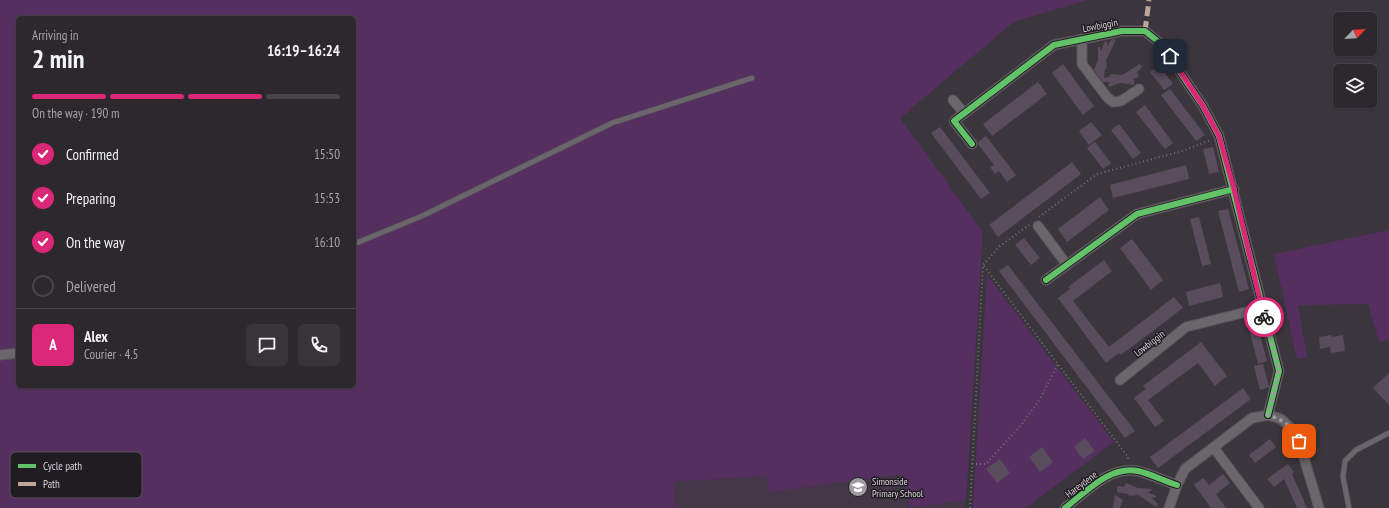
<!DOCTYPE html>
<meta charset="utf-8">
<style>
:root{--surface:#2c282e;--page:#38343a;--text:#f1f3f6;--muted:#a6a6aa;--line:#48444a;--accent:#db2777}
body{margin:0;font-family:"PT Sans Narrow",sans-serif;background:var(--page);color:var(--text);height:100vh;display:flex;flex-direction:column;font-size:15px;white-space:nowrap}
*{box-sizing:border-box;margin:0}
p{font-size:13px;color:var(--muted)}
.icon{flex:none;width:22px;height:22px;fill:none;stroke:currentColor;stroke-width:2;stroke-linecap:round;stroke-linejoin:round}
.map{position:relative;flex:1;overflow:hidden}
.panel{position:absolute;left:16px;top:16px;width:340px;height:372px;display:flex;flex-direction:column;background:var(--surface);border-radius:6px;box-shadow:0 1px 3px #0004,0 0 0 1px var(--line)}
.panel>*{flex:none}
.needle{width:26px;rotate:65deg}
.buttons{position:absolute;left:1333px;top:12px;display:grid;gap:8px}
.buttons a{display:grid;place-items:center;width:44px;height:44px;border-radius:6px;background:var(--surface);box-shadow:0 1px 3px #0004,0 0 0 1px var(--line);font-size:20px}
.pin{position:absolute;display:grid;place-items:center;width:34px;height:34px;color:#fff;margin:-17px;border-radius:8px;box-shadow:0 2px 6px #0006}
.courier{position:absolute;display:grid;place-items:center;width:40px;height:40px;margin:-20px;border:3px solid #db2777;border-radius:50%;background:#fff;color:#222;box-shadow:0 1px 5px #0007}
.overview em{font-style:normal;font-weight:700}
.overview div{display:flex;flex-direction:column-reverse}
.overview{display:flex;align-items:center;justify-content:space-between;height:68px;padding:0 16px}
h1{font-size:26px;font-weight:700;line-height:30px}
.bar{display:grid;grid-template-columns:repeat(4,1fr);gap:6px 4px;align-content:center;height:48px;padding:0 16px}
.bar i{height:5px;border-radius:3px;background:var(--line)}
.bar .active{background:var(--accent)}
.bar p{grid-column:span 4}
.line{display:flex;align-items:center;gap:10px;padding:0 16px;border-top:1px solid var(--line)}
.line div{flex:1}
.round{display:grid;place-items:center;flex:none;width:42px;height:42px;border-radius:6px;background:var(--page)}
ol{padding:0 16px;list-style:none}
li{display:flex;align-items:center;gap:12px;height:44px}
li p{margin-inline-start:auto}
li .icon{padding:4px;border-radius:50%;background:var(--accent);color:#fff;stroke-width:4}
li:last-child{color:var(--muted)}
li i{width:22px;height:22px;border:2px solid var(--line);border-radius:50%}
.map>svg:first-child{display:block}
</style>
<div class="map">
<svg width="1389" height="508" viewBox="0 0 1389 508">
<rect width="100%" height="100%" fill="#3b363d"/>
<!-- built -->
<g fill="#443848">
<polygon points="904,474 908,508 675,508 675,482 765,476 771,492"/>
<polygon points="966,500 965,508 909,508"/>
</g>
<!-- green -->
<g fill="#552f60" fill-rule="evenodd">
<path d="M0,0H1088L1015,21L900,118L983,232L966,500L909,508L904,474L771,492L765,476L675,482V508H0ZM18,18H354V386H18Z"/>
<polygon points="1389,230 1389,340 1379,342 1368,304 1298,305 1307,357 1297,359 1274,254"/>
<polygon points="987,275 1114,442 1025,508 973,508"/>
</g>
<!-- building -->
<g fill="#594d5d">
<polygon points="1112,39 1116,40 1106,60 1107,69 1105,69 1104,78 1109,77 1111,74 1122,75 1140,64 1142,67 1136,73 1138,73 1139,77 1133,79 1134,79 1134,85 1120,83 1109,87 1108,84 1110,82 1103,82 1094,70 1098,60 1098,47 1100,47 1101,51 1105,41 1107,42 1107,46"/>
<polygon points="1063,64 1094,106 1083,115 1052,73"/>
<polygon points="1159,65 1173,84 1164,90 1150,72"/>
<polygon points="1038,82 1047,94 992,136 983,124"/>
<polygon points="1170,89 1205,135 1196,141 1161,95"/>
<polygon points="1145,105 1173,143 1165,149 1136,112"/>
<polygon points="1091,122 1102,135 1089,145 1079,131"/>
<polygon points="1119,124 1141,153 1133,159 1111,130"/>
<polygon points="940,127 990,193 981,199 931,133"/>
<polygon points="986,136 1016,175 1007,182 999,171 995,174 990,167 994,165 978,144 978,142"/>
<polygon points="1095,142 1111,163 1103,169 1087,148"/>
<polygon points="1213,147 1219,172 1209,174 1203,149"/>
<polygon points="1072,162 1081,174 998,237 989,225"/>
<polygon points="1186,165 1189,179 1113,198 1110,185"/>
<polygon points="1100,197 1109,210 1067,242 1058,229"/>
<polygon points="1228,209 1249,289 1239,292 1218,211"/>
<polygon points="1199,217 1211,264 1202,266 1190,219"/>
<polygon points="1024,238 1040,258 1031,265 1015,245"/>
<polygon points="1132,239 1163,280 1151,290 1120,248"/>
<polygon points="1104,260 1112,271 1073,301 1109,347 1174,297 1183,308 1121,355 1119,353 1106,363 1058,298 1070,289 1068,287"/>
<polygon points="1008,265 1135,431 1125,438 999,271"/>
<polygon points="1220,283 1223,297 1189,306 1186,292"/>
<polygon points="1258,327 1267,361 1258,364 1249,329"/>
<polygon points="1331,335 1332,337 1343,335 1345,351 1331,353 1330,347 1320,349 1319,337"/>
<polygon points="1201,342 1227,376 1215,386 1198,363 1148,400 1164,421 1155,427 1134,398 1146,389 1143,386"/>
<polygon points="1263,364 1269,387 1260,390 1254,366"/>
<polygon points="1389,373 1389,405 1373,388"/>
<polygon points="1243,388 1251,399 1158,468 1150,457"/>
<polygon points="1085,438 1095,451 1083,459 1074,447"/>
<polygon points="1270,439 1276,447 1255,463 1249,455"/>
<polygon points="1042,447 1053,462 1040,472 1029,457"/>
<polygon points="1000,459 1010,473 997,483 986,469"/>
<polygon points="1288,464 1294,472 1292,474 1307,508 1297,508 1284,479 1274,487 1267,479"/>
<polygon points="1223,474 1230,483 1216,494 1226,508 1211,508 1194,485 1203,478 1209,485"/>
<polygon points="1126,483 1138,488 1151,489 1151,491 1147,492 1156,496 1155,498 1151,497 1158,504 1156,507 1138,495 1129,496 1128,494 1117,492 1117,486 1124,487"/>
<polygon points="1115,495 1123,500 1120,508 1113,508"/>
</g>
<g fill="none" stroke-linecap="round" stroke-linejoin="round">
<!-- lane casing -->
<g stroke="#59555a" stroke-width="6">
<g id="lane">
<polyline points="354,244 422,216 612,123 752,78"/>
<polyline points="1349,508 1343,477 1345,461 1356,450 1389,433"/>
</g>
</g>
<!-- street casing -->
<g stroke="#59555a" stroke-width="11">
<g id="street">
<polyline points="1082,39 1082,64 1107,97 1113,102 1121,101 1139,89"/>
<polyline points="953,100 964,113"/>
<polyline points="972,144 954,121 1054,45 1122,31 1145,31 1161,44 1203,106 1219,136 1279,371 1268,415"/>
<polyline points="1038,226 1067,265"/>
<polyline points="1046,280 1137,214 1234,189"/>
<polyline points="0,355 18,353"/>
<polyline points="1120,380 1186,327 1262,308"/>
<polyline points="1214,448 1259,508"/>
<path d="M1065,508C1086,492 1110,465 1138,471C1151,474 1164,481 1177,485"/>
<polyline points="1169,508 1177,485 1185,469 1252,418 1268,415 1281,419 1295,432 1299,441 1319,508"/>
</g>
</g>
<!-- path -->
<g stroke="#716e73" stroke-width="2" stroke-dasharray="1 3" stroke-linecap="butt">
<polyline points="1039,217 1097,174 1182,151 1211,140"/>
<polyline points="984,266 1128,457 1128,461"/>
<polyline points="972,464 986,464 1022,424 1040,399 1058,364"/>
<polyline points="970,508 983,265 1000,246 1029,225"/>
</g>
<!-- lane -->
<use href="#lane" stroke="#6a666b" stroke-width="4.5"/>
<!-- street -->
<use href="#street" stroke="#6a666b" stroke-width="9"/>
<!-- quiet -->
<polyline stroke="#c0a59a" stroke-width="5" stroke-dasharray="10 5" stroke-linecap="butt" points="1145,31 1149,0"/>
<!-- cycleway casing -->
<g stroke="#211c22" stroke-width="8">
<g id="cycleway">
<polyline points="972,144 954,121 1054,45 1122,31 1145,31 1161,44 1203,106 1219,136 1279,371 1268,415"/>
<polyline points="1046,280 1137,214 1234,189"/>
<path d="M1065,508C1086,492 1110,465 1138,471C1151,474 1164,481 1177,485"/>
</g>
</g>
<!-- cycleway -->
<use href="#cycleway" stroke="#61c268" stroke-width="6"/>
</g>
<g fill="none" stroke-linecap="round" stroke-linejoin="round">
<!-- done -->
<path stroke="#a09ba2" stroke-width="4" stroke-dasharray="0 7.2" d="M1264,317L1279,371L1268,415C1284,420 1292,426 1299,441"/>
<!-- route -->
<polyline stroke="#db2777" stroke-width="5" points="1170,56 1203,106 1219,136 1234,189 1264,317"/>
</g>
<!-- icons -->
<defs>
<g id="school-disc" transform="scale(1)"><circle r="9.5" fill="#a09ba2" stroke="#211c22"/><path d="M0-5L7-2L0 1L-7-2ZM-4 1L0 2.5L4 1V4Q0 6-4 4Z" fill="#fff"/></g>
</defs>
<g fill-rule="evenodd">
<use href="#school-disc" x="858" y="487"/>
</g>
<g text-anchor="middle" stroke-width="3" stroke-linejoin="round" paint-order="stroke">
<!-- street labels -->
<g font-size="10" fill="#d7d1d9" stroke="#211c22">
<text transform="translate(1100 25) rotate(-11)" y="4">Lowbiggin</text>
<text transform="translate(1149 343) rotate(-38)" y="4">Lowbiggin</text>
<text transform="translate(1081 484) rotate(-37)" y="4">Hareydene</text>
</g>
<!-- poi labels -->
<g font-size="10" fill="#d7d1d9" stroke="#211c22" text-anchor="start">
<text x="872" y="485">Simonside<tspan x="872" dy="12">Primary School</tspan></text>
</g>
</g>
<!-- legend -->
<rect x="10" y="452" width="132" height="46" rx="6" fill="#211c22" stroke="#585259" stroke-width="1"/>
<rect x="18" y="464" width="18" height="4" fill="#61c268"/>
<rect x="18" y="482" width="18" height="4" fill="#c0a59a"/>
<g font-size="11" fill="#d7d1d9">
<text x="43" y="470">Cycle path</text>
<text x="43" y="488">Path</text>
</g>
</svg>
<div class="buttons">
<a><svg class="needle" viewBox="-14 -14 28 28"><path d="M0-13l5 13h-10z" fill="#e53935"/><path d="M0 13l5-13h-10z" fill="#a6a6aa"/></svg></a>
<a><svg class="icon" aria-label="layers" viewBox="0 0 24 24"><path d="M12 4l9 5-9 5-9-5zM3 14l9 5 9-5"/></svg></a>
</div>
<div class="pin" style="left:1299px;top:441px;background:#ea580c"><svg class="icon" aria-label="bag" viewBox="0 0 24 24"><path d="M5 8h14l-1 12H6zM9 8a3 3 0 0 1 6 0"/></svg></div>
<div class="pin" style="left:1170px;top:56px;background:#1f2937"><svg class="icon" aria-label="home" viewBox="0 0 24 24"><path d="M3 11l9-7 9 7M6 9v11h12V9"/></svg></div>
<div class="courier" style="left:1264px;top:317px"><svg class="icon" aria-label="bike" viewBox="0 0 24 24"><circle cx="6" cy="16" r="4"/><circle cx="18" cy="16" r="4"/><path d="M6 16l4-8h5l3 8M10 8l3 8H6M13 5h3"/></svg></div>
<section class="panel">
<div class="overview"><div><h1>2 min</h1><p>Arriving in</p></div><em>16:19–16:24</em></div>
<div class="bar"><i class="active"></i><i class="active"></i><i class="active"></i><i></i><p>On the way · 190 m</p></div>
<ol>
<li><svg class="icon" aria-label="check" viewBox="0 0 24 24"><path d="M5 12l5 5 9-10"/></svg>Confirmed<p>15:50</p></li>
<li><svg class="icon" aria-label="check" viewBox="0 0 24 24"><path d="M5 12l5 5 9-10"/></svg>Preparing<p>15:53</p></li>
<li><svg class="icon" aria-label="check" viewBox="0 0 24 24"><path d="M5 12l5 5 9-10"/></svg>On the way<p>16:10</p></li>
<li><i></i>Delivered</li>
</ol>
<div class="line" style="height:72px"><b class="round" style="background:var(--accent);color:#fff">A</b><div><b>Alex</b><p>Courier · 4.5</p></div><a class="round"><svg class="icon" aria-label="chat" viewBox="0 0 24 24"><path d="M4 5h16v11H9l-5 4z"/></svg></a><a class="round"><svg class="icon" aria-label="phone" viewBox="0 0 24 24"><path d="M5 4h4l2 5-3 2q2 4 5 5l2-3 5 2v4C11 20 4 13 5 4z"/></svg></a></div>
</section>
</div>
